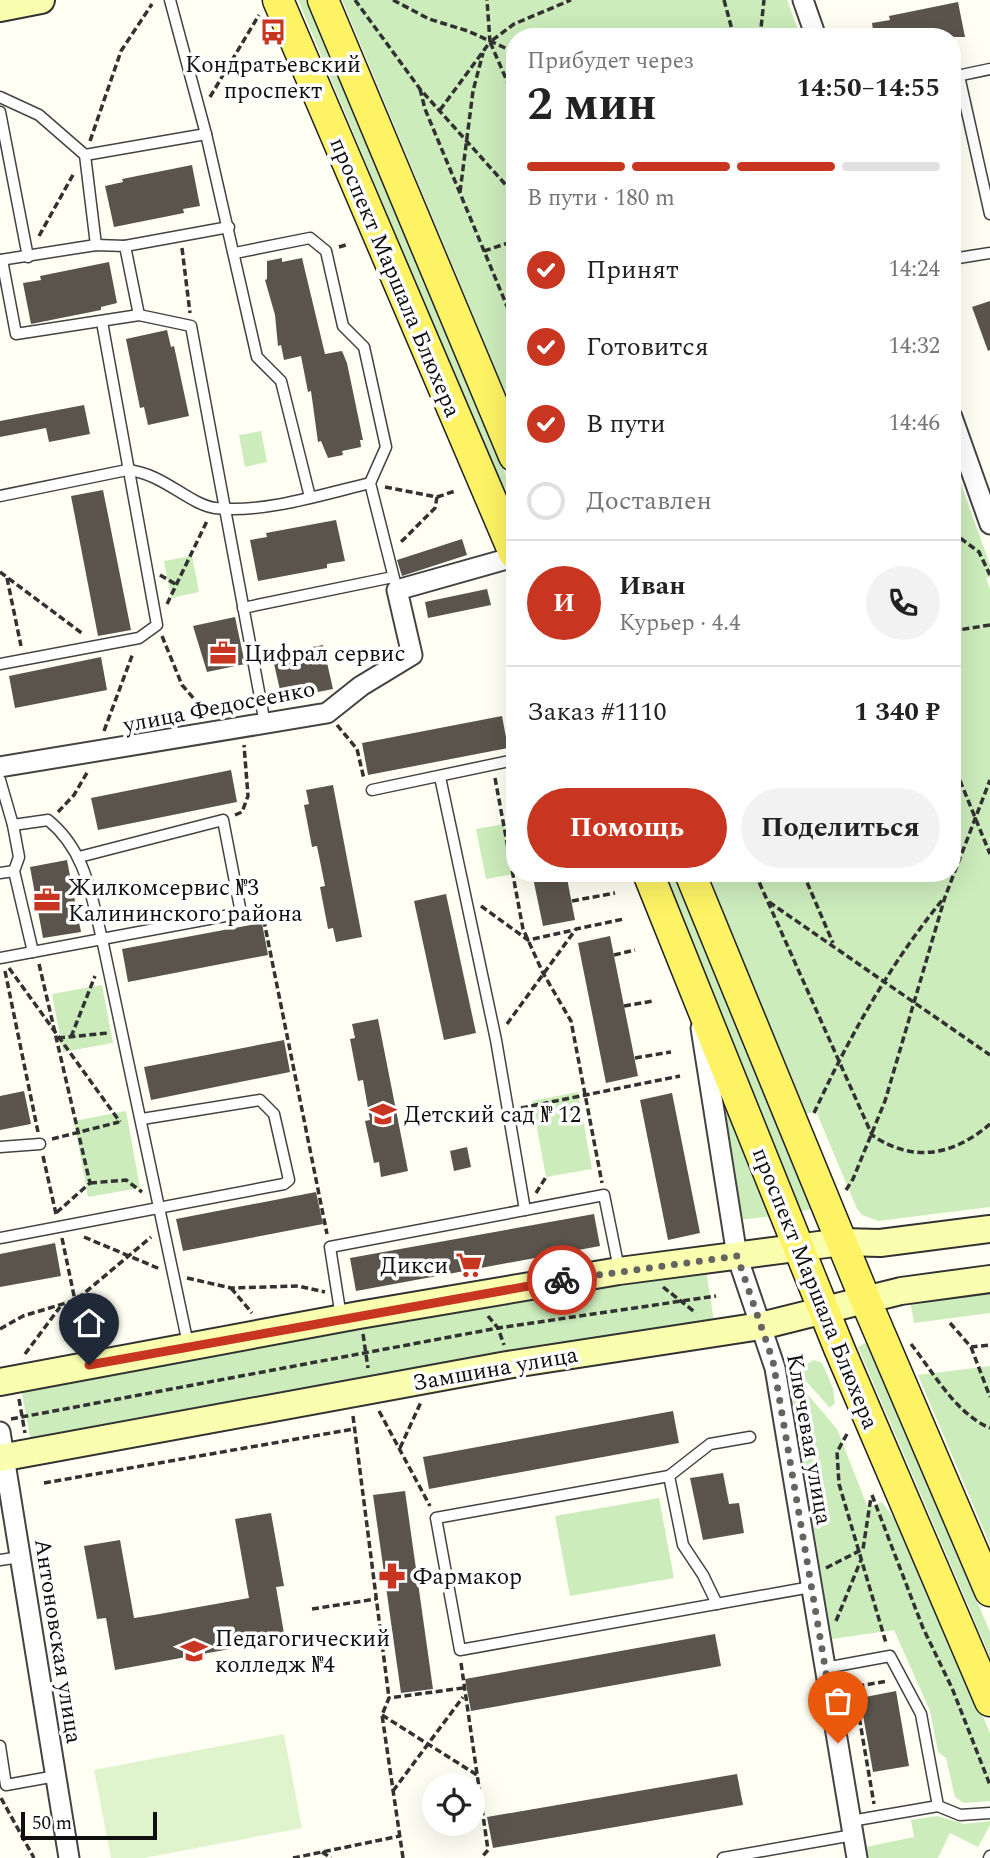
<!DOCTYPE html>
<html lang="ru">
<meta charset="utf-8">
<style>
:root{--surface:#fff;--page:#f2f2f2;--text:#222;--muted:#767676;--line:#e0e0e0;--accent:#c83621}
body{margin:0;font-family:Spectral,serif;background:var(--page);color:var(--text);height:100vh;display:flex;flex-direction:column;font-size:26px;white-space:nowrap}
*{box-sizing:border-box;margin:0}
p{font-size:23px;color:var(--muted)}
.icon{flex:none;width:38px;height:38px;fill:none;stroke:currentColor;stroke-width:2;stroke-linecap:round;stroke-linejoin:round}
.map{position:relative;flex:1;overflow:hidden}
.side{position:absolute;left:506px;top:28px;width:455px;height:854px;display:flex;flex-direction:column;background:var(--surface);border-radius:28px;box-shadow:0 7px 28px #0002}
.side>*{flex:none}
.tools{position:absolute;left:422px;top:1773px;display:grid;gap:14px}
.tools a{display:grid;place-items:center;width:63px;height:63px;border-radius:50%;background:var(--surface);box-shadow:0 7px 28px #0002;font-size:35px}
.scale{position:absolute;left:21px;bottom:18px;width:136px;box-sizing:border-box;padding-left:7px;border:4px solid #101010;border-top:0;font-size:19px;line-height:24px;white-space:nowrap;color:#101010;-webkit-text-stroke:5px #fff;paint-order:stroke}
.pin{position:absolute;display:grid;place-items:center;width:60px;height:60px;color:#fff;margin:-72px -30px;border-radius:50% 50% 50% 0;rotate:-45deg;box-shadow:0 0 7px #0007}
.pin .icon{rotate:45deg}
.courier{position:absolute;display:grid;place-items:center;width:70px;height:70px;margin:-35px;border:5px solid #c83621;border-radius:50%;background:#fff;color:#222;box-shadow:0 2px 9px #0007}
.summary em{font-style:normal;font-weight:700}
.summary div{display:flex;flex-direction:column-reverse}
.summary{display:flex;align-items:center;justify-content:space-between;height:119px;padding:0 21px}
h1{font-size:46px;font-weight:700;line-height:52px}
.bar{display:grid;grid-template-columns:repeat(4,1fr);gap:10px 7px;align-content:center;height:84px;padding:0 21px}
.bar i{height:9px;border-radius:5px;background:var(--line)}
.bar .selected{background:var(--accent)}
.bar p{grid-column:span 4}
.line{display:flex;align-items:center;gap:18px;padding:0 21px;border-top:2px solid var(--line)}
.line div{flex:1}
.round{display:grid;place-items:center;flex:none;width:74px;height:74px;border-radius:37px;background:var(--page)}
ol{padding:0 21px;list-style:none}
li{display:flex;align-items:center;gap:21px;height:77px}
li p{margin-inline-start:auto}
li .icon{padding:7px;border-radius:50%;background:var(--accent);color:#fff;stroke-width:4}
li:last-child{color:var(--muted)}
li i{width:38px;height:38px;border:4px solid var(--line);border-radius:50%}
.button{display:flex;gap:14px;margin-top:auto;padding:14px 21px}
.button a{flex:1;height:80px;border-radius:42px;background:var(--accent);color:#fff;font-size:28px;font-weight:700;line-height:80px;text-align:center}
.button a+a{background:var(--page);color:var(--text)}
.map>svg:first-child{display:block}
</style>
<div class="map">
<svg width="990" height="1858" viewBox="0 0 990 1858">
<rect width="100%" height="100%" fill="#fffff4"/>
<!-- green -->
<g fill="#ccecbb">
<polygon points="298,0 307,0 514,494 514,518"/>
<polygon points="342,0 787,0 801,37 514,37 514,413"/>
<polygon points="261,431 267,462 245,467 239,435"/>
<polygon points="952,459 990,565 990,577 986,578 990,589 990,1207 878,1221 862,1215 857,1209 816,1111 807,1114 706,873 952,873"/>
<polygon points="192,556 199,592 171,598 164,561"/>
<polygon points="504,824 514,874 486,879 476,829"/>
<polygon points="662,873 673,873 811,1209 801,1211"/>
<polygon points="102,985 113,1043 63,1052 52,994"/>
<polygon points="578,1092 592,1169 546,1177 532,1101"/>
<polygon points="126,1111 140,1188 88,1197 74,1121"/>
<polygon points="726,1113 729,1113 772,1216 738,1220 724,1116"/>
<polygon points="706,1270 714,1322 31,1442 21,1388 484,1303"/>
<polygon points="990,1290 990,1313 914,1323 910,1300"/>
<polygon points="867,1342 990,1632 990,1657 858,1347"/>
<polygon points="814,1360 822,1363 833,1388 835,1403 830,1408 799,1373 801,1367"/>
<polygon points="990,1366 990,1545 918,1375"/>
<polygon points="788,1371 837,1429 868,1508 882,1502 905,1534 990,1733 990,1801 964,1803 955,1797 946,1758 938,1752 930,1711 894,1630 832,1639"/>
<polygon points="659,1498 674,1578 570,1596 555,1516"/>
<polygon points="937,1816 964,1824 990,1821 990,1825 978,1847 950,1833 938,1858 868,1858 866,1847 914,1837 911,1820"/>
</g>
<!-- pitch -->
<polygon fill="#dff3cd" points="284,1734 302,1828 144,1858 111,1858 94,1770"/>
<!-- building -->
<g fill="#5a544c">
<polygon points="958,2 965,37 874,37 872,23 890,20 889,16"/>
<polygon points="192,165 200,206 183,209 184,213 114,227 105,186 123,182 122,179"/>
<polygon points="282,258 282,262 302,258 325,354 342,351 347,363 363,440 360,440 361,447 342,451 343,455 328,458 321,441 318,442 311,391 308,392 301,356 284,360 281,345 278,346 275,315 265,280 267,279 267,261"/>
<polygon points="109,262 117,303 101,307 101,310 31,324 23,283 41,280 40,276"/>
<polygon points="990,301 990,350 988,351 972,307"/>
<polygon points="167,330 171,347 174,346 189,416 148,425 144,407 140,408 126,339"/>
<polygon points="84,405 90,434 49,442 46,428 0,437 0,421"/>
<polygon points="103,490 131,630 98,636 71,496"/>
<polygon points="336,520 345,561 327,564 327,568 258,581 250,540 267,537 266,533"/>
<polygon points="462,539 467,555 402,576 397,560"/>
<polygon points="487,589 491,605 428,618 425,602"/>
<polygon points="235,617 245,664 207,672 193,626"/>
<polygon points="323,645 333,689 282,699 272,655"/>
<polygon points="101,657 107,690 15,708 9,676"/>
<polygon points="502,716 508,748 368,775 362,743"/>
<polygon points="231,770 237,802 98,830 91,798"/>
<polygon points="333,785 362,937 336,942 333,928 328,929 320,887 325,886 317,846 312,847 304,805 309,804 306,790"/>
<polygon points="67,860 81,932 43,938 30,867"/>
<polygon points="532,873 566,873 575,920 543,926"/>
<polygon points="446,894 476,1033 444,1040 414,901"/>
<polygon points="262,923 268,955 128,982 122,949"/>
<polygon points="610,936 638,1076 606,1083 578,943"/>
<polygon points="378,1019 408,1171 381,1177 379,1162 374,1163 365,1121 370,1120 363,1080 358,1081 350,1039 355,1038 352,1024"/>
<polygon points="284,1040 290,1072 151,1100 144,1067"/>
<polygon points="24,1091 31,1124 0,1130 0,1096"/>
<polygon points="672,1093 700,1233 668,1240 640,1100"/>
<polygon points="467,1147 471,1167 454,1171 450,1151"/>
<polygon points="316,1192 323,1224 183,1251 176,1219"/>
<polygon points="594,1214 600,1246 356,1291 350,1258"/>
<polygon points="55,1243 61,1276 0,1287 0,1254"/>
<polygon points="673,1411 679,1443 429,1489 423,1457"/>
<polygon points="723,1473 729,1504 739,1503 744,1533 703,1540 690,1478"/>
<polygon points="405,1491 433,1689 401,1693 373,1495"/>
<polygon points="271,1513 284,1586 276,1587 285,1639 115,1670 106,1618 97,1619 84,1546 120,1540 134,1618 154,1615 249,1598 235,1519"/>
<polygon points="715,1634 721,1666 471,1711 465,1679"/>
<polygon points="896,1691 909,1766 873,1772 860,1698"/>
<polygon points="737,1774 743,1805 493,1848 487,1817"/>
</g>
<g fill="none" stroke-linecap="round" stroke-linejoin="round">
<!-- lane casing -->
<g stroke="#434343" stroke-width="13">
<g id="lane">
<polyline points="170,0 206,134"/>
<polyline points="959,76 990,214"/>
<polyline points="952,77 990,69"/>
<polyline points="0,97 39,115 85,155 96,245"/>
<polyline points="0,112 28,257"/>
<polyline points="85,155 206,134 257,357 281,381 310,497"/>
<polyline points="125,246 229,227"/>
<polyline points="235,253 310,238 326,251 343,326 364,347 386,447 370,483 397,590"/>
<polyline points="952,259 990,253"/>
<polyline points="0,260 96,245 125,246 139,315 191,326 265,724"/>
<polyline points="2,260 16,334 139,315"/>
<path d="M0,496L127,470C163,473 188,504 215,508C262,514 324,494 370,483"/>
<polyline points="243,608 393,577"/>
<polyline points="0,664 139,638 157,625 102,322"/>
<polyline points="440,777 496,1040 525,1210"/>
<polyline points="0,780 13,825 19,857 14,871 33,952"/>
<polyline points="372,790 514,760"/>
<path d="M13,825L48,820C86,851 91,895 102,939L241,913L223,820L79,857"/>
<polyline points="0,873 14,871"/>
<polyline points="0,958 102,939 188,1344"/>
<polyline points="0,1147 40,1144"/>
<polyline points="0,1238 284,1184 289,1180 274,1114 260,1100 142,1119"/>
<polyline points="341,1317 330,1247 604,1195 619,1269"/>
<polyline points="669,1476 436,1518 460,1650 811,1587"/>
<polyline points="0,1560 20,1557"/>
<polyline points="717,1604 703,1575 683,1545 669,1476 710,1444 750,1437"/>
<polyline points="825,1668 890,1656 921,1714 938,1806 851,1821"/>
<polyline points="0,1746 6,1785 56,1776"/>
<polyline points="938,1806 960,1815 990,1813"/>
<polyline points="723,1858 853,1835"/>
<polyline points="989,1858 990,1856"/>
</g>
</g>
<!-- street casing -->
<g stroke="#434343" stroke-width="23">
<g id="street">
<polyline points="803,0 816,37"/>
<polyline points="952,417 990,524"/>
<polyline points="0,767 327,713 361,686 412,655 397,590 514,557"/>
<polyline points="701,1028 737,1256 775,1368 857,1858"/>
<polyline points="0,1432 69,1858"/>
</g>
</g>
<!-- secondary casing -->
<g stroke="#323232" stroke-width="30">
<g id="secondary">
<polyline points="0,8 41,0"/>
<polyline points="0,1382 359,1315 619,1271 842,1242 880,1243 990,1229"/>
<polyline points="0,1458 507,1365 761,1326 901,1291 990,1279"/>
</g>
</g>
<!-- primary casing -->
<g stroke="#212121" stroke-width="33">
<g id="primary">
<polyline points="278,0 514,553"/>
<polyline points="323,0 514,456"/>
<polyline points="648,873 839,1348 990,1701"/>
<polyline points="690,873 865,1299 990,1591"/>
</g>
</g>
<!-- path -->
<g stroke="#323232" stroke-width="3.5" stroke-dasharray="7 3.5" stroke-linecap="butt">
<polyline points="355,0 420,89 514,194"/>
<polyline points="393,0 429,19 468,31 514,52"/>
<polyline points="724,0 734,37"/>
<polyline points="760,37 764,0"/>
<polyline points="420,89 425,109 514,323"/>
<polyline points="210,97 259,15"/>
<polyline points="514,97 490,42 514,24 571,0"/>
<polyline points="440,110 490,42 487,0"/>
<polyline points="90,141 121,51 152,4"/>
<polyline points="460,192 473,91 483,53"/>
<polyline points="39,236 74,173"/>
<polyline points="339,247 349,244"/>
<polyline points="182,248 190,313"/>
<polyline points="484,251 514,241"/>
<polyline points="385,487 437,497 435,508 399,544"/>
<polyline points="437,497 455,491"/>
<polyline points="952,532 979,552 990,575"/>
<polyline points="0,572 83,634"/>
<polyline points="160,575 177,585"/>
<polyline points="7,578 21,646"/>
<polyline points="167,604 208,519"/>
<polyline points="952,631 990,625"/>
<polyline points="162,636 182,685 209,716"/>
<polyline points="337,725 357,749 364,779"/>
<polyline points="104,731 133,653"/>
<polyline points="952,761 990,854"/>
<polyline points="495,778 523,929 543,973 571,1021 602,1183"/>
<polyline points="58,812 74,795 88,771"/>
<polyline points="235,815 242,812 248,796 244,745"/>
<path d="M755,873L872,1135C912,1163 953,1156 990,1124"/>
<polyline points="803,873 833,943"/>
<polyline points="572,901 615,893"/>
<polyline points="769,902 990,1055"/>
<polyline points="481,906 528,940 574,930"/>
<polyline points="253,917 264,921 327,1234"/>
<polyline points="614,955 635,950"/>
<polyline points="39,964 90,1183 56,1213"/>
<polyline points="9,968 120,1122"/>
<polyline points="5,971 38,1132"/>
<polyline points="624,1006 653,1001"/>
<polyline points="507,1024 576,929 624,919"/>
<polyline points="71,1037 95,976"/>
<polyline points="58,1038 108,1033"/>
<polyline points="635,1058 671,1052"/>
<polyline points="521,1108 680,1076"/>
<path d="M814,1113C849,1037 890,964 943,899"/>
<polyline points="52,1139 119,1122"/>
<polyline points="43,1156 56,1214"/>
<polyline points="90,1183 126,1180 142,1192"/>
<polyline points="846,1190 853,1179 885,1101 945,897 990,780"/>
<polyline points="536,1193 546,1177"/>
<polyline points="84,1237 160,1269"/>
<polyline points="62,1238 84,1344"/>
<polyline points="187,1278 231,1288 298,1286 325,1292"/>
<polyline points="663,1287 696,1313"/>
<polyline points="231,1288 252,1313"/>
<polyline points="488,1316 498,1328 504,1345"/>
<polyline points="950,1323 971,1347 990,1345"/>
<polyline points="0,1329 23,1316 76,1300 151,1237"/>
<polyline points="363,1334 368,1368"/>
<path d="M911,1344C933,1372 956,1414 990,1428"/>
<polyline points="971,1347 990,1397"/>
<polyline points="25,1354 60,1307"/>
<polyline points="19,1399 25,1433"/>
<polyline points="379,1411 430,1506"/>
<polyline points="353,1416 389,1698"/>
<polyline points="11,1419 498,1328 716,1296"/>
<polyline points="847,1434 837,1452 839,1484 886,1643"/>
<polyline points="400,1448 421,1402"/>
<polyline points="44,1483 354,1429"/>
<polyline points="872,1495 923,1628 952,1688 990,1785"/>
<polyline points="826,1568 863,1549 871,1497"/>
<polyline points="312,1609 376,1599"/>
<polyline points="836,1621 861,1560"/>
<polyline points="461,1663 488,1850 481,1858"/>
<polyline points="854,1687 874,1804"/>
<polyline points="847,1688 888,1681"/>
<polyline points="382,1715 477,1775"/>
<polyline points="393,1791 463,1697"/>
<polyline points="1,1798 34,1858"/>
<polyline points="322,1852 331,1858"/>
<polyline points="293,1858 400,1836"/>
<polyline points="403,1858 382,1715 389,1698 463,1688"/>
</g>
<!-- lane -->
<use href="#lane" stroke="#fff" stroke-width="10"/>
<!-- street -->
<use href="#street" stroke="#fff" stroke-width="19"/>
<!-- secondary -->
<use href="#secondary" stroke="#faffaf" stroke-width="26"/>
<!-- primary -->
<use href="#primary" stroke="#fdf365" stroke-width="30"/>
</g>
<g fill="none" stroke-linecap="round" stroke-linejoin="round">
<!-- done -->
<polyline stroke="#646460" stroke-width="7" stroke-dasharray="0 12.6" points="562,1280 737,1256 773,1361 838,1743"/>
<!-- route -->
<polyline stroke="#c83621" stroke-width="9" points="89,1365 562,1280"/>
</g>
<!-- icons -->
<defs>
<g id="bus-bare" transform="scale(2.1)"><path d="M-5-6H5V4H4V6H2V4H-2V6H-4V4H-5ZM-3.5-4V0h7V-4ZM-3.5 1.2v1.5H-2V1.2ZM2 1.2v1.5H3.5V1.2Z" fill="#c83621" stroke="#fff" stroke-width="2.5" paint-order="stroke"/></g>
<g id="office-bare" transform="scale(2.1)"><path d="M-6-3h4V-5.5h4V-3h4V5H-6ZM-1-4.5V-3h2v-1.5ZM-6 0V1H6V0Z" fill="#c83621" stroke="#fff" stroke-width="2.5" paint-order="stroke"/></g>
<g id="school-bare" transform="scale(2.1)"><path d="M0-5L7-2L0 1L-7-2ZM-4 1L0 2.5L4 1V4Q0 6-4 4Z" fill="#c83621" stroke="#fff" stroke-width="2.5" paint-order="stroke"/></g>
<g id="supermarket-bare" transform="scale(2.1)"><path d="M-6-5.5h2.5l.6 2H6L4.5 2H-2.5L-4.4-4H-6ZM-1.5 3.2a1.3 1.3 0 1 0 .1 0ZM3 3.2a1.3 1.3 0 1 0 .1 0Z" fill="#c83621" stroke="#fff" stroke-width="2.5" paint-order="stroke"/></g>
<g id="pharmacy-bare" transform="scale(2.1)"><path d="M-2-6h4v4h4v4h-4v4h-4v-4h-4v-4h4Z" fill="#c83621" stroke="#fff" stroke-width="2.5" paint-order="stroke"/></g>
<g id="university-bare" transform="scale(2.1)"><path d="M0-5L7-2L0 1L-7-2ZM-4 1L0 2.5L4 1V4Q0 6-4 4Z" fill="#c83621" stroke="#fff" stroke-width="2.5" paint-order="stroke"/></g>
</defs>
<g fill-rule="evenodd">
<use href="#bus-bare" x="273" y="32"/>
<use href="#office-bare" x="223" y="653"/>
<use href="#office-bare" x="47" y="900"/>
<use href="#school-bare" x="383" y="1114"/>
<use href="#supermarket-bare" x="469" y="1265"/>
<use href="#pharmacy-bare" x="392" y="1576"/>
<use href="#university-bare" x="194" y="1651"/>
</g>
<g text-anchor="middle" stroke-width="7" stroke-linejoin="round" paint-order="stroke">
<!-- poi labels -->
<g font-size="23" fill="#101010" stroke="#fff" text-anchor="start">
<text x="273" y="72" text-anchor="middle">Кондратьевский<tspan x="273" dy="26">проспект</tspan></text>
<text x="244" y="661">Цифрал сервис</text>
<text x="68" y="895">Жилкомсервис №3<tspan x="68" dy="26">Калининского района</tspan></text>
<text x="404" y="1122">Детский сад № 12</text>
<text x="448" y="1273" text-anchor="end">Дикси</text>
<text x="413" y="1584">Фармакор</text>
<text x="215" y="1646">Педагогический<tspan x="215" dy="26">колледж №4</tspan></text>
</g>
<!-- street labels -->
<g font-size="23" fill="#101010" stroke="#fff">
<text transform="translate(396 277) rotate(67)" y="8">проспект Маршала Блюхера</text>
<text transform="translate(219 706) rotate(-11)" y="8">улица Федосеенко</text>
<text transform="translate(816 1288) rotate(68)" y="8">проспект Маршала Блюхера</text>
<text transform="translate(495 1368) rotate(-10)" y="8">Замшина улица</text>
<text transform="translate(810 1439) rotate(80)" y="8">Ключевая улица</text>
<text transform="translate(59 1641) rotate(81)" y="8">Антоновская улица</text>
</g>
</g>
</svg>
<div class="tools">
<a><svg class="icon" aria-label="locate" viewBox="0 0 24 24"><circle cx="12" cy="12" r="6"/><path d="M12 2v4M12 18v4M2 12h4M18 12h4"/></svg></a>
</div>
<div class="scale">50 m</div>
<div class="pin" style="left:838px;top:1743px;background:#ea580c"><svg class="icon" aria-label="bag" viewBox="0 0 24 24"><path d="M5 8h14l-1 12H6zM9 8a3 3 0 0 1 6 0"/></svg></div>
<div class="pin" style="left:89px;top:1365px;background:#1f2937"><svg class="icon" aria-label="home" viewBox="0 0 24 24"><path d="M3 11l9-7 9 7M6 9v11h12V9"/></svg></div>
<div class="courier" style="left:562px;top:1280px"><svg class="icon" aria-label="bike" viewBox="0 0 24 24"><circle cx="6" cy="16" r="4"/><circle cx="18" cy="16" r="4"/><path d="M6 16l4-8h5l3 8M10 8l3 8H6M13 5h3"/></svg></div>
<section class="side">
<div class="summary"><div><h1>2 мин</h1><p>Прибудет через</p></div><em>14:50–14:55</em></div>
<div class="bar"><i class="selected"></i><i class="selected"></i><i class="selected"></i><i></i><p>В пути · 180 m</p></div>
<ol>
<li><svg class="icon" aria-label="check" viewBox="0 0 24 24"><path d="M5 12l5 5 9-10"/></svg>Принят<p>14:24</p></li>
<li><svg class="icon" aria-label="check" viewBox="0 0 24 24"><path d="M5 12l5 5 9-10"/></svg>Готовится<p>14:32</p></li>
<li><svg class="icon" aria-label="check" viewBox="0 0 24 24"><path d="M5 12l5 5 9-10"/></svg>В пути<p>14:46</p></li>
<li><i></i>Доставлен</li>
</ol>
<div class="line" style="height:126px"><b class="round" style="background:var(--accent);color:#fff">И</b><div><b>Иван</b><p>Курьер · 4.4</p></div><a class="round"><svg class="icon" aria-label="phone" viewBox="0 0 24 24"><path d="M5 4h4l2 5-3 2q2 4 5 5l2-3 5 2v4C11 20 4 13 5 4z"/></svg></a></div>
<div class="line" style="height:91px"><div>Заказ #1110</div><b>1 340 ₽</b></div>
<div class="button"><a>Помощь</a><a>Поделиться</a></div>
</section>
</div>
